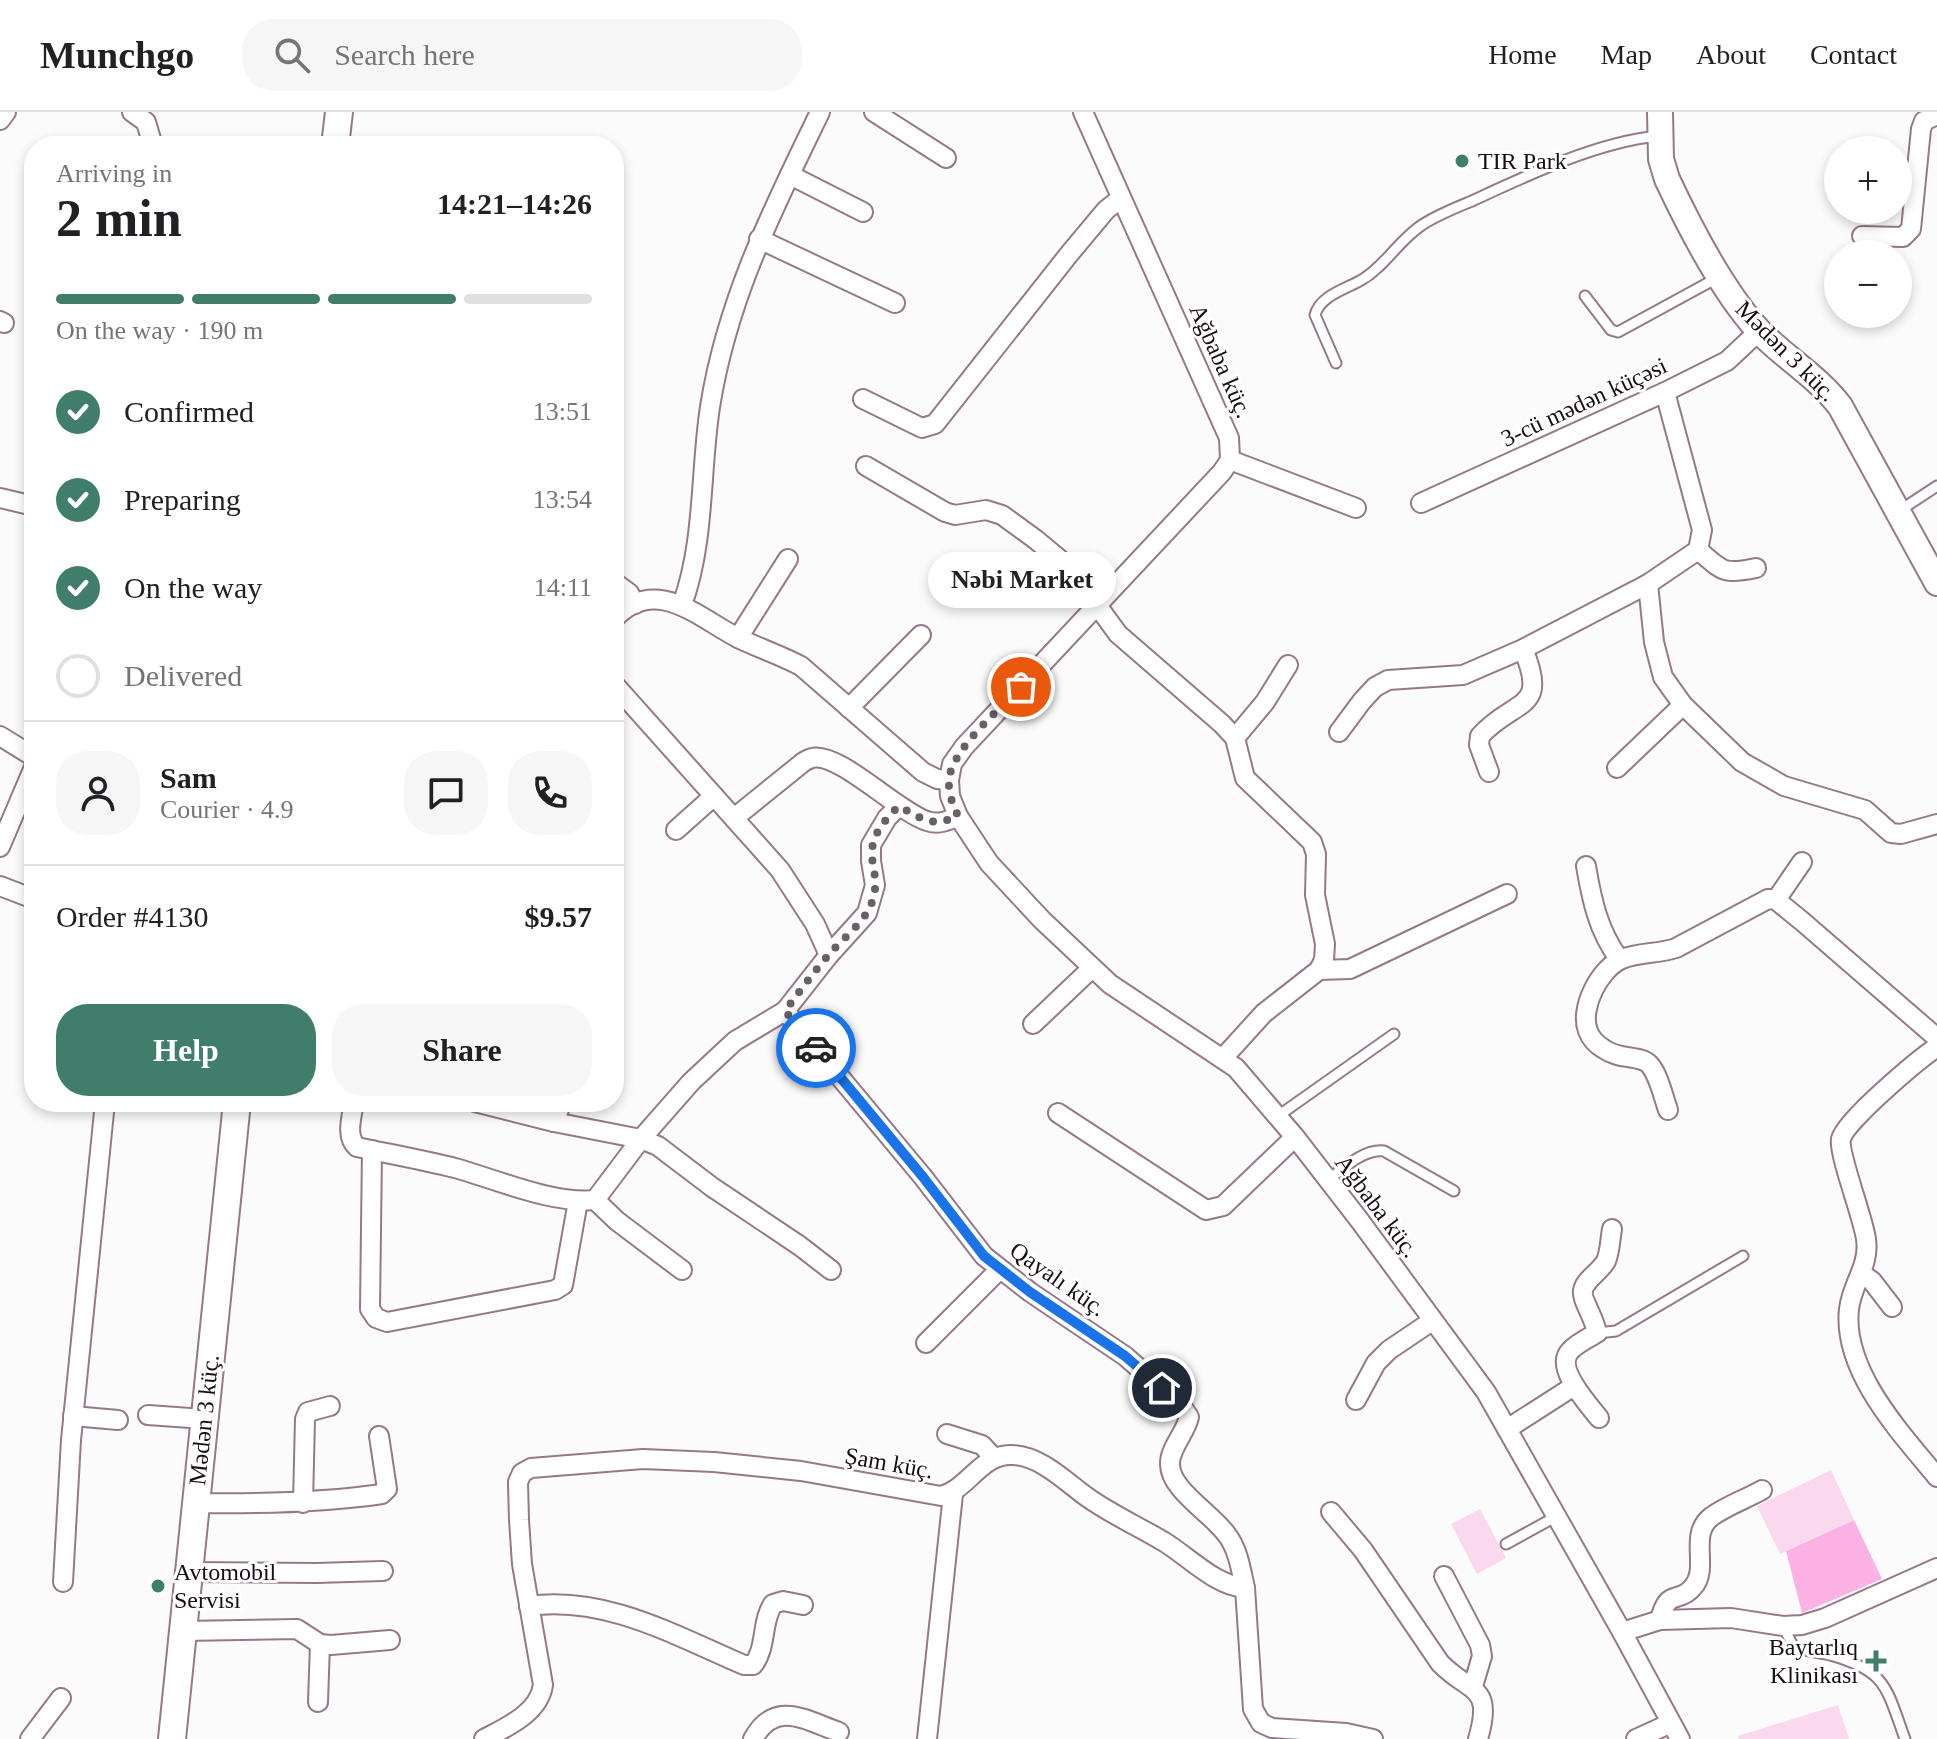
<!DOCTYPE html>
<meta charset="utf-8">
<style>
:root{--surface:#fff;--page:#f6f6f6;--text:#202124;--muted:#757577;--line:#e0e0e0;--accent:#407e6b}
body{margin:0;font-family:Georgia,serif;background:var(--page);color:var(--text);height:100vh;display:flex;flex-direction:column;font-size:30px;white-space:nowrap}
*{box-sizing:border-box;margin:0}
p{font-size:26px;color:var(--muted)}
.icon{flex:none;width:44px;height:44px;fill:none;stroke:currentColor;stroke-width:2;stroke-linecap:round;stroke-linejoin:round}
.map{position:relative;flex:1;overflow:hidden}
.panel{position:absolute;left:24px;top:24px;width:600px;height:976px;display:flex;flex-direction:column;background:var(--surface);border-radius:32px;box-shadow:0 4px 12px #0003}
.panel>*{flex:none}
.buttons{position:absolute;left:1824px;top:24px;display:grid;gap:16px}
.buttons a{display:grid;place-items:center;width:88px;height:88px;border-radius:50%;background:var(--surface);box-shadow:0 4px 12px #0003;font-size:40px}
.pin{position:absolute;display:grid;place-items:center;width:68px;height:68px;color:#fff;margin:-34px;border:4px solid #fff;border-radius:50%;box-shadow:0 2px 8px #0007}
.courier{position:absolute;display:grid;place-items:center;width:80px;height:80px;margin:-40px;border:6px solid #1a73e8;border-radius:50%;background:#fff;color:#222;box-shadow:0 2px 10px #0007}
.bubble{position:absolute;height:56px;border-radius:28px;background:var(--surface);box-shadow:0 4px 12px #0003;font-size:26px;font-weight:700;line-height:56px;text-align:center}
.overview em{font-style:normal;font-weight:700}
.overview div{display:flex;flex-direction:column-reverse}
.overview{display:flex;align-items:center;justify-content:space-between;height:136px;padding:0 32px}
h1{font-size:52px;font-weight:700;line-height:60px}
.bar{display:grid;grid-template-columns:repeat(4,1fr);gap:12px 8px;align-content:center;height:96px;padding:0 32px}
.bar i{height:10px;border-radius:6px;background:var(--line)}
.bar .current{background:var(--accent)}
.bar p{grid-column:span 4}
.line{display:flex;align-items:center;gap:20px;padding:0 32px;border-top:2px solid var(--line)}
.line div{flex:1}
.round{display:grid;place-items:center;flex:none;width:84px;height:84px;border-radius:32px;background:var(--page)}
ol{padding:0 32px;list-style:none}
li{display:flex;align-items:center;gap:24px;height:88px}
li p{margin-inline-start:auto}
li .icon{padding:8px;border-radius:50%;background:var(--accent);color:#fff;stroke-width:4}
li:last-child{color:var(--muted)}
li i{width:44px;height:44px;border:4px solid var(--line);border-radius:50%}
.primary-button{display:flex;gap:16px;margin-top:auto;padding:16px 32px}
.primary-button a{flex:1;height:92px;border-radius:32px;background:var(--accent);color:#fff;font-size:32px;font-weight:700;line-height:92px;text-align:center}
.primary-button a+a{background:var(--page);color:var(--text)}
header{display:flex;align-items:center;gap:48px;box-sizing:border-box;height:112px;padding:0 40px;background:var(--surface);border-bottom:2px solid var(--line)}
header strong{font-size:38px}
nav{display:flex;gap:44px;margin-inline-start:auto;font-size:28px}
.search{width:560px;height:72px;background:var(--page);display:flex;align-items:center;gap:20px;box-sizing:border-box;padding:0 28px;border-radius:32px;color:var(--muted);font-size:30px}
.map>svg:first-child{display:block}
</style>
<header>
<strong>Munchgo</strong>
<div class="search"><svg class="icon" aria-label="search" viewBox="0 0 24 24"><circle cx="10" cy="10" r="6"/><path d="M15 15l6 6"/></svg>Search here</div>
<nav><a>Home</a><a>Map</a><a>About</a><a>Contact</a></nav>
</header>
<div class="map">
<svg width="1937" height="1627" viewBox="0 0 1937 1627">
<rect width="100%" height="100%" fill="#fbfbfb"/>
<!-- green -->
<polygon fill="#fbb1e3" points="1854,1408 1882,1467 1802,1501 1786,1439"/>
<!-- building -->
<g fill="#fad8ee">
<polygon points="1831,1358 1854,1408 1780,1442 1757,1394"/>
<polygon points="1480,1397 1506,1446 1477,1462 1451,1412"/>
<polygon points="1838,1593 1849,1627 1739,1627 1738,1624"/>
</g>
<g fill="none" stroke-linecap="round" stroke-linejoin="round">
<!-- service casing -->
<g stroke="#96788c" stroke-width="13">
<g id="service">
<polyline points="1585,184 1611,218 1618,220 1717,166"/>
<path d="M1336,251L1315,203C1320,183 1347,177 1363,167C1385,154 1399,128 1422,113C1437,103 1455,96 1472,89C1528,63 1597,30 1658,24"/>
<polyline points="1899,399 1937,374"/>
<polyline points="1278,1004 1394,922"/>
<path d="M1328,1068C1344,1056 1363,1037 1384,1039L1454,1079"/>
<polyline points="1597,1221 1616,1219 1743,1144"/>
<polyline points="1506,1432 1557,1404"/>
<path d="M1783,1514L1793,1534C1804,1539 1817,1540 1830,1543C1887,1559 1886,1575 1905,1627"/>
</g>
</g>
<!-- minor casing -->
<g stroke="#96788c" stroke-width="22">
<g id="minor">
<polyline points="132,0 146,10 153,34"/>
<polyline points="874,0 946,46"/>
<polyline points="1083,0 1229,326 1230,348 1222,360 964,635 952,652 949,668 950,684 958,704 989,751 1042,808 1110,872 1236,956 1295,1025 1360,1109 1486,1280 1622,1520 1680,1627"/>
<polyline points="0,8 6,0"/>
<polyline points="790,63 863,100"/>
<polyline points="1862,124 1903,125 1911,117 1921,17 1924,9 1937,3"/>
<polyline points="759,127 895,191"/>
<polyline points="0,209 4,211"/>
<polyline points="863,287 922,316 935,312 1070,141 1106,98 1121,86"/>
<polyline points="1230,348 1356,396"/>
<polyline points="866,354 945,400 955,403 986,398 1002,403 1035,427 1070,456 1118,522 1222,612 1235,626 1245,666 1312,730 1316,742 1315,783 1325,832 1324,848 1319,858 1264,901 1223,946"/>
<polyline points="0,386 34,394"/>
<polyline points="1421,391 1665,280 1727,249 1759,219"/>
<path d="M1698,438C1723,459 1722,463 1756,456"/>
<polyline points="614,470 629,481 635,492"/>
<polyline points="1648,472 1654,530 1663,565 1683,593 1742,650 1784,674 1865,698 1891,721 1901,722 1937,712"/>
<path d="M682,493C705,430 700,360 710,295C727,187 773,97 820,0"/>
<path d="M614,507C655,462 699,506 738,526C759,536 780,543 801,554L923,660L937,667L949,668"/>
<polyline points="738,526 788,447"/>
<polyline points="614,572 780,758 815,812 829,843"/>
<polyline points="849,596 921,523"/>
<polyline points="1339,620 1362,589 1375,575 1388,568 1463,563 1523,537 1648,472 1698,438 1702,418 1665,280"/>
<polyline points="0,624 34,645"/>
<polyline points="1235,626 1265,590 1288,553"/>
<polyline points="1617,656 1683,593"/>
<path d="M1489,660L1479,633L1480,624C1514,586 1550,600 1523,537"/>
<path d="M734,706L801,652C803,650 809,647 812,646C838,639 898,700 927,709C938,713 948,709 958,704"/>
<polyline points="676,718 714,684"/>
<polyline points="0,735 34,655"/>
<path d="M1586,754C1592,789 1598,818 1619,847"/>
<polyline points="0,774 34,787"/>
<polyline points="1776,788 1802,750"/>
<polyline points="1319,858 1350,857 1507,782"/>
<path d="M785,899L923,1065L984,1144L1030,1180L1125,1244L1181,1293L1189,1305C1186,1320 1170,1336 1170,1351C1169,1378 1212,1401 1227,1423C1238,1437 1241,1458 1245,1476"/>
<polyline points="1033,912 1092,856"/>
<path d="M1937,935C1919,947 1845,1009 1841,1027C1838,1041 1863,1105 1866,1127C1870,1154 1852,1171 1849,1197C1842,1259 1901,1321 1937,1365"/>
<path d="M354,990C352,1004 345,1025 357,1035C390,1042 423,1048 455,1056C498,1068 552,1092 595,1088L641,1027L691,970L735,929L785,899L829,843L867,801L875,773L871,749V733L887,706L899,694"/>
<polyline points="475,990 554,1010 641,1027 658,1034 712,1075 800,1134 831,1158"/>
<path d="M1668,998C1663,984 1659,963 1649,952C1640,943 1619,948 1604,937C1597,933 1591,927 1588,919C1579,896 1600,856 1622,847C1639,840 1659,842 1676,836L1768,787L1776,788L1803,810L1937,926"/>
<polyline points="1058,1001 1206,1098 1223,1094 1295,1025"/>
<polyline points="554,1010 562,990"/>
<polyline points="372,1038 370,1197 376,1206 387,1210 555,1178 563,1173 578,1089"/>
<polyline points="595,1088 617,1109 682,1158"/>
<polyline points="1862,1162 1872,1169 1892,1195"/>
<polyline points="926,1231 999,1158"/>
<polyline points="1356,1288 1376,1251 1389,1238 1432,1209"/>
<polyline points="148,1303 204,1307"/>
<polyline points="73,1304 118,1308"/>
<path d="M1599,1306C1589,1293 1554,1256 1570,1239C1576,1232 1588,1226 1597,1221C1595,1207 1581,1187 1583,1179C1584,1168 1600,1160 1606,1149C1610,1140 1610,1128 1612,1117"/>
<polyline points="1507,1317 1574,1274"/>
<polyline points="947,1322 982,1333 994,1346"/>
<path d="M196,1391C259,1392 320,1391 382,1382L387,1377L379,1324"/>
<polyline points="303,1391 305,1307 308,1300 330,1294"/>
<path d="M1331,1400L1363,1438L1440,1551C1470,1582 1494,1572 1478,1627"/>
<polyline points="189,1460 316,1461 383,1459"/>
<polyline points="1444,1464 1480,1533 1482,1544 1473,1574"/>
<polyline points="63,1470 71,1328 105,990"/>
<path d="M529,1494C605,1483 676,1524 744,1553H753C767,1536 761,1510 773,1492L783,1489L803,1493"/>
<path d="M1660,1508C1668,1475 1678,1493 1693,1475C1710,1456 1688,1423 1711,1405C1726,1394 1746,1387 1762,1378"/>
<polyline points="183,1519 297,1517 320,1532 331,1533 390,1528"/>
<polyline points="1622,1520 1660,1508 1731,1506 1783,1514 1802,1513 1825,1506 1937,1456"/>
<polyline points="318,1590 320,1532"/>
<polyline points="30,1627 61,1586"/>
<path d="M484,1627C507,1615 539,1601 543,1573L522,1452L519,1408L518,1370L522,1361L531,1356L643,1347L714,1350L801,1359L941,1384C969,1377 981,1341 1013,1343C1041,1344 1066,1370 1087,1385C1112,1403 1140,1415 1166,1431C1191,1447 1215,1473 1245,1476L1253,1597L1261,1611L1272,1616L1346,1621L1373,1627"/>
<path d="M753,1627C775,1587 805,1608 839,1620"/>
<polyline points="927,1627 953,1382"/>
<polyline points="1636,1627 1671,1611"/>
</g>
</g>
<!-- tertiary casing -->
<g stroke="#96788c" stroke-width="28">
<path id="tertiary" d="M1660,0L1661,47L1667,67C1690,116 1723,180 1759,219C1785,246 1817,264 1840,294L1937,471"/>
</g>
<!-- secondary casing -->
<g stroke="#96788c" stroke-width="30">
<g id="secondary">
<polyline points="335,34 339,0"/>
<polyline points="172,1627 237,990"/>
</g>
</g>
<!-- service -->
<use href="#service" stroke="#fff" stroke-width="9"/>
<!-- minor -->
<use href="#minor" stroke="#fff" stroke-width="18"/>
<!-- tertiary -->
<use href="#tertiary" stroke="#fff" stroke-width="24"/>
<!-- secondary -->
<use href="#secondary" stroke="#fff" stroke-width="26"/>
</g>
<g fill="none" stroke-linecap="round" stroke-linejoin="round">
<!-- done -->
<path stroke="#676066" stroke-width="8" stroke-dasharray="0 14.4" d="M816,936L785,899C800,879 815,858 832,839C844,826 861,812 869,797C890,754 847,743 899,694C922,707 932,716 958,704C953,693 948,681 949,668C951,638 1000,597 1021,575"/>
<!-- route -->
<polyline stroke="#1a73e8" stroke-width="10" points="816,936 923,1065 984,1144 1030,1180 1125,1244 1162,1276"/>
</g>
<!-- markers -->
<g fill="#407e6b" stroke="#fff" stroke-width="3">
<circle cx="1462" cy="49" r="8"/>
<circle cx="158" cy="1474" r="8"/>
<path d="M1872 1537h8v8h8v8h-8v8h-8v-8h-8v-8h8z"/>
</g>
<g text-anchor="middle" stroke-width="6" stroke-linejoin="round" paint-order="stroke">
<!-- poi labels -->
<g font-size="24" fill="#180d15" stroke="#fff" text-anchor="start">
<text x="1478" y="57">TIR Park</text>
<text x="174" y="1468">Avtomobil<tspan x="174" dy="28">Servisi</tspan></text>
<text x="1858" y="1543" text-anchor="end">Baytarlıq<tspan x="1858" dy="28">Klinikası</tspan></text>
</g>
<!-- street labels -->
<g font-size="24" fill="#180d15" stroke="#fff">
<text transform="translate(1786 239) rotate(45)" y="8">Mədən 3 küç.</text>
<text transform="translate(1221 249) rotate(66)" y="8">Ağbaba küç.</text>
<text transform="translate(1584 290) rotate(-25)" y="8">3-cü mədən küçəsi</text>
<text transform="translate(1377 1094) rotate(53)" y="8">Ağbaba küç.</text>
<text transform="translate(1058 1167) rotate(35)" y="8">Qayalı küç.</text>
<text transform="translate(204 1308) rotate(-84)" y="8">Mədən 3 küç.</text>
<text transform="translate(889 1351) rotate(10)" y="8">Şam küç.</text>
</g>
</g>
</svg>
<div class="buttons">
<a>+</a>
<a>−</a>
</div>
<div class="pin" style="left:1021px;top:575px;background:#ea580c"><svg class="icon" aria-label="bag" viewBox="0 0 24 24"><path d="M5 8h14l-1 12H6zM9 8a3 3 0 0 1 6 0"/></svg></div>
<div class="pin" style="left:1162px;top:1276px;background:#1f2937"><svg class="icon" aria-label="home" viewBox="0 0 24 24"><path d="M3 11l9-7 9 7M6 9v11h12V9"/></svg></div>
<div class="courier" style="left:816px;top:936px"><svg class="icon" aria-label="car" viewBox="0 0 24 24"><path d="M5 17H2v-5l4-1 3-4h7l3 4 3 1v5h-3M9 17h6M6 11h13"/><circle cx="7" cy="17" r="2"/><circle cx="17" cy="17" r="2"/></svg></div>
<div class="bubble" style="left:928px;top:440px;width:188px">Nəbi Market</div>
<section class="panel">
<div class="overview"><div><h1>2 min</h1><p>Arriving in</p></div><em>14:21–14:26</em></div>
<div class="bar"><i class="current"></i><i class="current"></i><i class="current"></i><i></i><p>On the way · 190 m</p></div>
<ol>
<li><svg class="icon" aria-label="check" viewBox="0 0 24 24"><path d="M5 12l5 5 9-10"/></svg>Confirmed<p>13:51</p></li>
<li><svg class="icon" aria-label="check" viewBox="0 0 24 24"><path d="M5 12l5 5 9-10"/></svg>Preparing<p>13:54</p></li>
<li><svg class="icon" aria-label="check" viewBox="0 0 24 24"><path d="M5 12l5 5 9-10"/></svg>On the way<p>14:11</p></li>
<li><i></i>Delivered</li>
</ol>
<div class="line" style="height:144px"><a class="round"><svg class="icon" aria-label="person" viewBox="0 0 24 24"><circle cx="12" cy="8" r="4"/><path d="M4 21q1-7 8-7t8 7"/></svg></a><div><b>Sam</b><p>Courier · 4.9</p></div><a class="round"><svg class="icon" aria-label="chat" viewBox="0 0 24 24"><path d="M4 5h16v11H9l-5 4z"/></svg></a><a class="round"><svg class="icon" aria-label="phone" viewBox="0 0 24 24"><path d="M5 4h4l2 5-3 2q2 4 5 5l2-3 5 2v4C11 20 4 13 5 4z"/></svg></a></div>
<div class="line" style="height:104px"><div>Order #4130</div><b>$9.57</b></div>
<div class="primary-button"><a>Help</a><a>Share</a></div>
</section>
</div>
